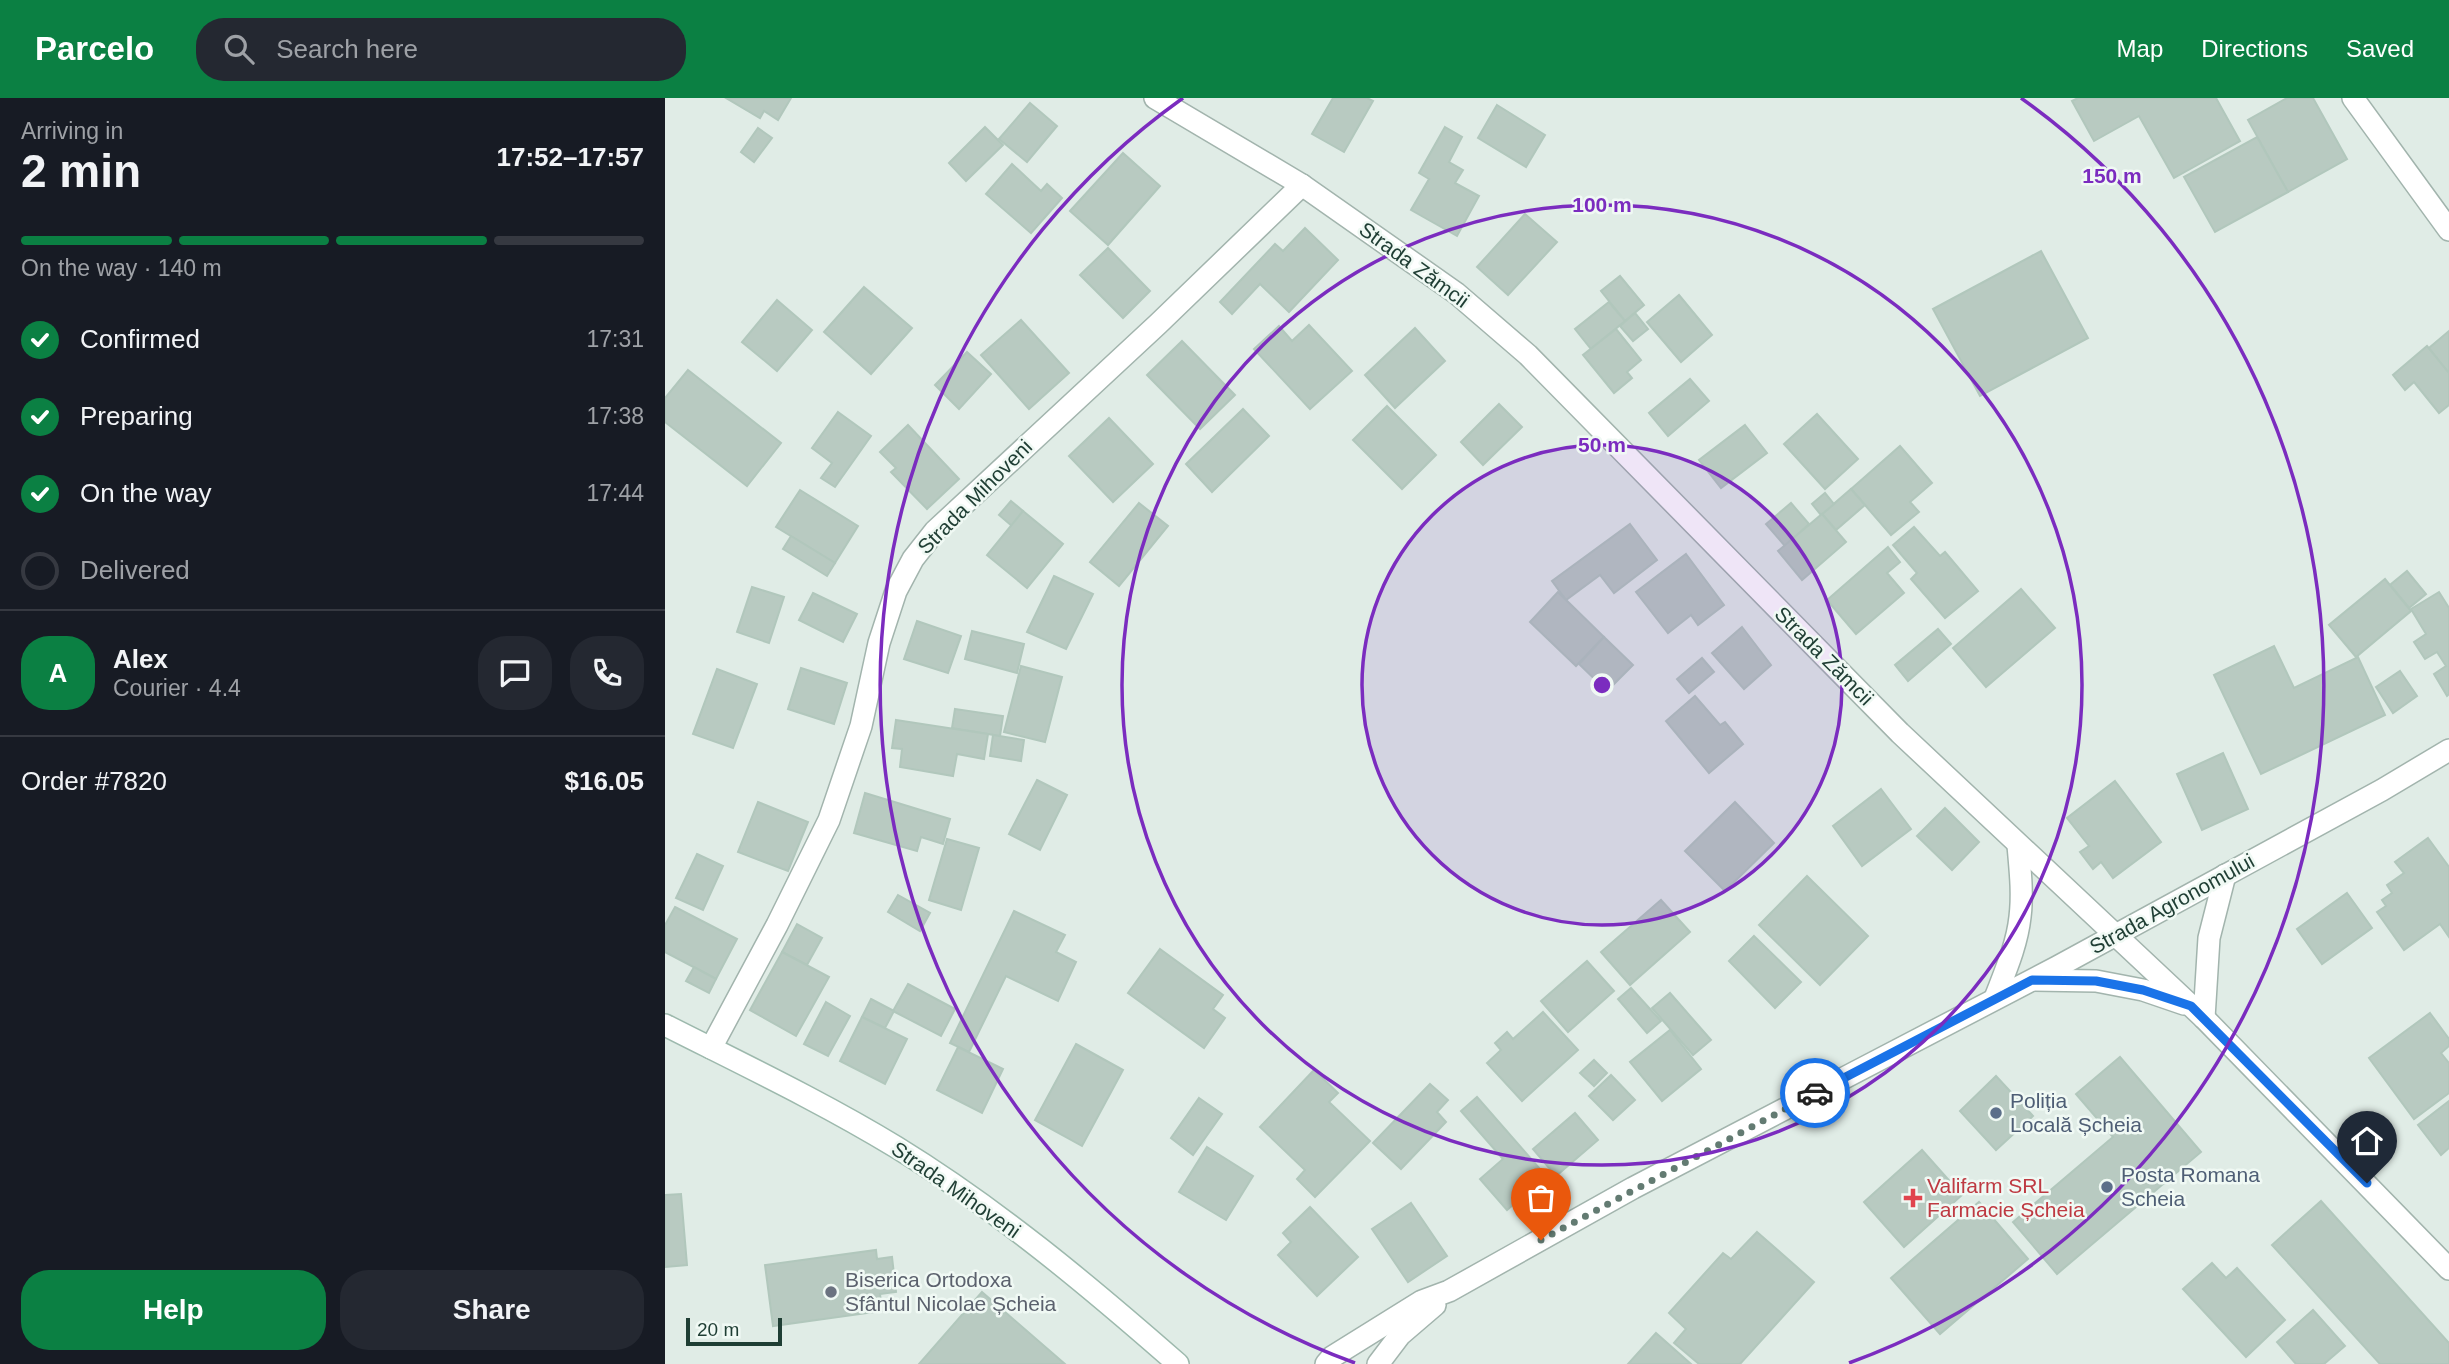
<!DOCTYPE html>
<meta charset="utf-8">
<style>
:root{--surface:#171b24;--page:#242831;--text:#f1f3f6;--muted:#9ea1a6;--line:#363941;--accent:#0b8043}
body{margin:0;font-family:Arial,sans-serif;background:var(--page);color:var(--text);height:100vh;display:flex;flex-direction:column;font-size:26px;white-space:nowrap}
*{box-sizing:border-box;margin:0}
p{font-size:23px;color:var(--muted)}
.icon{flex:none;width:38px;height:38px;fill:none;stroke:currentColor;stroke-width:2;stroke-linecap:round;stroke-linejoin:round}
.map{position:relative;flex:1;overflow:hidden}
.panel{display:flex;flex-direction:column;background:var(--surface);width:665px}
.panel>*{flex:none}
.scale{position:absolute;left:21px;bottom:18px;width:96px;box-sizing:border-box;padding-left:7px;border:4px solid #1f3e34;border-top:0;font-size:19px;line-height:24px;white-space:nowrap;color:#1f3e34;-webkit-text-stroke:5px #f0f9f4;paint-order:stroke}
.pin{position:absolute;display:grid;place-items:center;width:60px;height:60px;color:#fff;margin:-72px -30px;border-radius:50% 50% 50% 0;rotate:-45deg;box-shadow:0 0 7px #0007}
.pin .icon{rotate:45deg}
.courier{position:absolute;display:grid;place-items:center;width:70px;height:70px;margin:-35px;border:5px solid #1a73e8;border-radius:50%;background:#fff;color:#222;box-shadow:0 2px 9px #0007}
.summary em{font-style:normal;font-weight:700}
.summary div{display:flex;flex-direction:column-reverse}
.summary{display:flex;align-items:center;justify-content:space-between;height:119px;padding:0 21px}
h1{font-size:46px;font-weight:700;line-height:52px}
.bar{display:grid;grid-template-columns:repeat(4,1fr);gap:10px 7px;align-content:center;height:84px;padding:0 21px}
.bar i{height:9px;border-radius:5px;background:var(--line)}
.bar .on{background:var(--accent)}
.bar p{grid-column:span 4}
.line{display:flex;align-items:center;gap:18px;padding:0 21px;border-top:2px solid var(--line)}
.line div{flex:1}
.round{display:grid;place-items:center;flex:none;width:74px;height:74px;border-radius:28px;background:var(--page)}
ol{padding:0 21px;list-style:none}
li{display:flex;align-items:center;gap:21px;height:77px}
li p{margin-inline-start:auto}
li .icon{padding:7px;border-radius:50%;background:var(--accent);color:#fff;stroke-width:4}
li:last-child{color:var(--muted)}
li i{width:38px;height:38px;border:4px solid var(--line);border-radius:50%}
.primary-button{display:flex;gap:14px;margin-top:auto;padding:14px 21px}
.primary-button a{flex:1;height:80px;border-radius:28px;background:var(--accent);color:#fff;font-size:28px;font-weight:700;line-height:80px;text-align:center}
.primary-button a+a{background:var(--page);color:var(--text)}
header{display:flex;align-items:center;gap:42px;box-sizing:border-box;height:98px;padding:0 35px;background:var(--accent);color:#fff}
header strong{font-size:33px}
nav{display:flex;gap:38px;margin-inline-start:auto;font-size:24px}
.search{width:490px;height:63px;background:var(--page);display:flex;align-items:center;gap:18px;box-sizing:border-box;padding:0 24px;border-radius:28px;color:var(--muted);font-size:26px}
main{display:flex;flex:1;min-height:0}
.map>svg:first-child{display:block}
</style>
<header>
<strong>Parcelo</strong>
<div class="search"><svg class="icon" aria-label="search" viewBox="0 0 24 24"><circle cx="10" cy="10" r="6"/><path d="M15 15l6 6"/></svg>Search here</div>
<nav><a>Map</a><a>Directions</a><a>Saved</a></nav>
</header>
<main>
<section class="panel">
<div class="summary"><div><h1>2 min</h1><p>Arriving in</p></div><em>17:52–17:57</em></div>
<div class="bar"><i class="on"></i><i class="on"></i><i class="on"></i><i></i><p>On the way · 140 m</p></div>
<ol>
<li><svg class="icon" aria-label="check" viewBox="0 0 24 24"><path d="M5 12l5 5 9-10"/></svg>Confirmed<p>17:31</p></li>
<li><svg class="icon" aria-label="check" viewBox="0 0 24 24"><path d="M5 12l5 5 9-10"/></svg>Preparing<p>17:38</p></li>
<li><svg class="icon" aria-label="check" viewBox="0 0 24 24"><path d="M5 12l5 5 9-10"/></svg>On the way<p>17:44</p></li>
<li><i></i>Delivered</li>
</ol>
<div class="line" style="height:126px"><b class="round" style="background:var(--accent);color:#fff">A</b><div><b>Alex</b><p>Courier · 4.4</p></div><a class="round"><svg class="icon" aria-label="chat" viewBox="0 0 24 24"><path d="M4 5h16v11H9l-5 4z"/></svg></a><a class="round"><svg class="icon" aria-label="phone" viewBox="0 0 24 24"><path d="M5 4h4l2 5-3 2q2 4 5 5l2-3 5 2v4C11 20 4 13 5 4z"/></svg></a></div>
<div class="line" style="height:91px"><div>Order #7820</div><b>$16.05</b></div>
<div class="primary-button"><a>Help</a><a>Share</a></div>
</section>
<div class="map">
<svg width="1784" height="1266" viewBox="0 0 1784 1266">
<rect width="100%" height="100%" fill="#e0ece6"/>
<!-- building -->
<g fill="#b8cac1" stroke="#b1c7bc" stroke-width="2">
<polygon points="61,0 126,0 113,22 99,13 95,20"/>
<polygon points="668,0 702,0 708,3 679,54 647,36"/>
<polygon points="1413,0 1551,0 1575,43 1509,80 1474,18 1429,43 1407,3"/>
<polygon points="1622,0 1648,0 1682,61 1623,94 1583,22"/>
<polygon points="365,5 392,28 362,64 334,41"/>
<polygon points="832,7 880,37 861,69 813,40"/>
<polygon points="320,29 338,47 301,83 284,65"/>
<polygon points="780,29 797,39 784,64 798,72 790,85 814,98 792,138 746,112 764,81 754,75"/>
<polygon points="93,30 107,40 89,64 76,54"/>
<polygon points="1592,39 1623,94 1550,134 1519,79"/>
<polygon points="458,55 495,88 443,147 405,113"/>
<polygon points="347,66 376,93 382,86 397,100 366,135 321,96"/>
<polygon points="860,116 892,144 843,197 812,169"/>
<polygon points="640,130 673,162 624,214 595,186 567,216 555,204 610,146 618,153"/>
<polygon points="443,150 485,193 458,220 415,177"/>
<polygon points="1376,153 1423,240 1315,298 1268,211"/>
<polygon points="955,178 979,207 960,223 936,193"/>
<polygon points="199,189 247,230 206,276 159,234"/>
<polygon points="1014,197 1047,237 1016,264 982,224"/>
<polygon points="112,202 147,232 112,273 77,244"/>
<polygon points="944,204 960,223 926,251 910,231"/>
<polygon points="970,215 983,231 968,243 955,228"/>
<polygon points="356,222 404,275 364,311 316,257"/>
<polygon points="644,227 687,273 645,311 589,251 614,228 627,243"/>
<polygon points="750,230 780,263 730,310 700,277"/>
<polygon points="951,231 976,262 962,274 967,280 949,295 918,257"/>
<polygon points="1784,233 1784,273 1783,274 1764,250"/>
<polygon points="517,243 570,297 535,331 482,277"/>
<polygon points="1762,248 1784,275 1784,307 1774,315 1749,284 1740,292 1728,277"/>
<polygon points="302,254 326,276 294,311 270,287"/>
<polygon points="23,272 116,345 82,388 0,324 0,300"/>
<polygon points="1025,281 1044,303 1003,338 984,315"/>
<polygon points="834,306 857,329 818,367 796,344"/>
<polygon points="722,308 771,357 737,391 688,342"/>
<polygon points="578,311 604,338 547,394 521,366"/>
<polygon points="173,314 206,338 170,389 156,380 167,365 147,350"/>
<polygon points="1152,316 1193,361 1160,391 1119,346"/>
<polygon points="444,320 488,366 448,404 404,358"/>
<polygon points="243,327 294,381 262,411 226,374 231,370 215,354"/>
<polygon points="1080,327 1102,355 1056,390 1034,362"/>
<polygon points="1235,348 1267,385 1245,404 1254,414 1226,437 1186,391"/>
<polygon points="1186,391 1200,407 1171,432 1157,416"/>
<polygon points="135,392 193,428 170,465 111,429"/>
<polygon points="1160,395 1169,406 1156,417 1147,406"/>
<polygon points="346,403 358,413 347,428 334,417"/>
<polygon points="474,405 503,428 454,488 425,464"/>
<polygon points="1126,405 1144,426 1120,448 1101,426"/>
<polygon points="358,413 398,446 362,490 322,457"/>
<polygon points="1157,416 1181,444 1137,482 1113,453"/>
<polygon points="965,426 992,462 949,495 935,477 901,502 887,483"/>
<polygon points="1249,429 1275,458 1280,454 1313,493 1280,520 1246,481 1252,475 1228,447"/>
<polygon points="126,438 170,465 162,478 118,451"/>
<polygon points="1223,449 1235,464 1222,475 1239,495 1191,536 1162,502"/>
<polygon points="1021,456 1059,507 1033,527 1026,517 1003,535 971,494"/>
<polygon points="1742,473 1761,496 1744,510 1725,487"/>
<polygon points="389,478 428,496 401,551 362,534"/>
<polygon points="1720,481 1746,513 1691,559 1664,527"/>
<polygon points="87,489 119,499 104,545 72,534"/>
<polygon points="1356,491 1390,530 1321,589 1288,550"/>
<polygon points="893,494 939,539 911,568 865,524"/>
<polygon points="1774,494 1784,510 1784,596 1782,598 1769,576 1781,568 1772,554 1760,561 1749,544 1761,536 1746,511"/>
<polygon points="148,495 192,516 178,544 134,522"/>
<polygon points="252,523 296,538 283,575 239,561"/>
<polygon points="1077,529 1106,567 1079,591 1047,555"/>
<polygon points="1273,531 1286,546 1243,583 1230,567"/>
<polygon points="307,533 359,546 352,575 300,561"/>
<polygon points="939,539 968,567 942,593 914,566"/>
<polygon points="1609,548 1629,590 1693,559 1720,617 1596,676 1549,577"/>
<polygon points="1037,560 1049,574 1024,595 1012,581"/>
<polygon points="356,568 397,579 380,644 339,634"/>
<polygon points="136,570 182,585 169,626 123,611"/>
<polygon points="52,571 92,586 68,650 28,636"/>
<polygon points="1735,573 1752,598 1728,615 1711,589"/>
<polygon points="1030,598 1055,627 1060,624 1078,646 1044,675 1001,623"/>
<polygon points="290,611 338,618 335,638 287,630"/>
<polygon points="231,622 323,636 319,661 292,656 288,678 235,669 237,651 227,650"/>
<polygon points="328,637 359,642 356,663 325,658"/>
<polygon points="1558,655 1583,711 1537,732 1512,676"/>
<polygon points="372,682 402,697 375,752 344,736"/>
<polygon points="1450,683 1496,744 1448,780 1436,764 1428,771 1415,754 1424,748 1402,720"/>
<polygon points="1216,691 1246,731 1197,768 1168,728"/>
<polygon points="200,695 285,721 278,746 256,739 252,753 189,735"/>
<polygon points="93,704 143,724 123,773 73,754"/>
<polygon points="1070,704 1109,745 1060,793 1020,753"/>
<polygon points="1280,710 1314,744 1287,772 1252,738"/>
<polygon points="1763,740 1784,769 1784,839 1775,826 1739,852 1712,814 1721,808 1717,802 1727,795 1722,787 1739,775 1730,764"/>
<polygon points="282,741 314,750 296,812 264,802"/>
<polygon points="32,756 58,768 38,812 11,800"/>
<polygon points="1142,778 1203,838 1155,887 1094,827"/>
<polygon points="1682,795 1707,830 1657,866 1632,831"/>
<polygon points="233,797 265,815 255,833 223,814"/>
<polygon points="996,802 1025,834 965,887 936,854"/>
<polygon points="10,809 72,841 51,881 0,854 0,827"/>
<polygon points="349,813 400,837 391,854 411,864 393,903 341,878 304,954 285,945"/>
<polygon points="132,826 157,840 142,867 117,854"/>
<polygon points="1089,838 1136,884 1110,910 1064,863"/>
<polygon points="495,851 558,897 548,911 560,920 539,950 463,895"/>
<polygon points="117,854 164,879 131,938 85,912"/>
<polygon points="922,863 949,893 903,934 876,903"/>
<polygon points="29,869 51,881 44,895 21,883"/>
<polygon points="243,886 290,911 276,938 228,913"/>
<polygon points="966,890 996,923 982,935 953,901"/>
<polygon points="1005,895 1046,942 1028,957 987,910"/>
<polygon points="206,901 229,913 220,930 197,919"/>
<polygon points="161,904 185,918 163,958 139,946"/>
<polygon points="878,914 913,952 857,1003 822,965 836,952 830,945 842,934 848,941"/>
<polygon points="1765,915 1784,941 1784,948 1776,955 1784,965 1784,995 1749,1021 1704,960"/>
<polygon points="197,919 242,941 220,986 175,963"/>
<polygon points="1005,932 1036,971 997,1003 965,964"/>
<polygon points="411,946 458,972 417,1048 370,1022"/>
<polygon points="293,949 338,971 317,1015 272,992"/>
<polygon points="1455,959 1536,1054 1392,1176 1348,1124 1448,1039 1411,996"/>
<polygon points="929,962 942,975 929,988 915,975"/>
<polygon points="649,972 673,995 664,1004 705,1043 650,1099 632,1081 640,1072 595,1029"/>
<polygon points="946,977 970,1002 948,1022 924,998"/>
<polygon points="1331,978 1368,1018 1331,1052 1295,1013"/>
<polygon points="765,986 783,1002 772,1014 781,1024 736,1071 708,1045"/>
<polygon points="812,999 881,1078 842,1112 815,1081 838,1061 796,1013"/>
<polygon points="534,1000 557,1016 528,1057 506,1040"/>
<polygon points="1784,1003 1784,1050 1776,1057 1753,1027"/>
<polygon points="910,1015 933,1042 891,1078 868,1051"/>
<polygon points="542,1049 588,1078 561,1122 514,1094"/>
<polygon points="1257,1052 1297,1097 1239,1149 1199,1104"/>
<polygon points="16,1096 22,1167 0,1169 0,1097"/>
<polygon points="1656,1103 1784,1245 1784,1266 1715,1266 1607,1147"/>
<polygon points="1314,1104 1363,1161 1275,1236 1226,1180"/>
<polygon points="746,1105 782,1158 743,1184 707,1131"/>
<polygon points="645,1109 693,1159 652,1198 613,1157 626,1144 618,1135"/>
<polygon points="1092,1134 1149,1184 1075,1266 1034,1266 1009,1245 1021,1231 1004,1215 1058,1155 1066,1161"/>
<polygon points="211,1152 212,1161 227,1159 231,1194 215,1196 217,1213 108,1228 100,1167"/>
<polygon points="1547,1165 1561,1180 1572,1170 1620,1222 1581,1259 1518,1191"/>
<polygon points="317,1194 400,1266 254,1266"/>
<polygon points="1648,1212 1680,1248 1659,1266 1631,1266 1612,1244"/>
<polygon points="991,1235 1026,1266 963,1266"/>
</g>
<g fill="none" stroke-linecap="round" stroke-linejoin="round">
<!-- minor casing -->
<g stroke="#a2b4ad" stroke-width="24">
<g id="minor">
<polyline points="490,0 637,87 791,195 863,257 1235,635 1539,920 1784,1171"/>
<polyline points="1688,0 1784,132"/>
<polyline points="1369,882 1431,883 1478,892 1519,906"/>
<path d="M1330,900C1340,874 1352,847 1355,819C1358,795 1355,771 1353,747"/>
<polyline points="1539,920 1544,840 1560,777"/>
<polyline points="46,950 112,827 164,722 196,628 214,545 231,493 248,461 270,433 493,226 637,87"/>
<polyline points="661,1266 667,1259 757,1203 784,1193 968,1090 1392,869 1717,692 1784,652"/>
<polyline points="713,1266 735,1237 770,1207"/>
</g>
</g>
<!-- secondary casing -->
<g stroke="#9db9ad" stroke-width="24">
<path id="secondary" d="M0,927C77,966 157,1004 231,1049C332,1111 424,1188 513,1266"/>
</g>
<!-- minor -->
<use href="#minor" stroke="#fff" stroke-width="21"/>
<!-- secondary -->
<use href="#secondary" stroke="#fff" stroke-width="21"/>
</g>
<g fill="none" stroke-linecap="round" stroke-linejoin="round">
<!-- done -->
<polyline stroke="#637b72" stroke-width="7" stroke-dasharray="0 12.6" points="876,1142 1150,995"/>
<!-- route -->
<polyline stroke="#1a73e8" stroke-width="9" points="1150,995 1367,882 1431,883 1478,892 1526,908 1702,1085"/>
</g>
<!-- distance rings -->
<circle cx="937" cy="587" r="240" fill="#7b2cbf" fill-opacity=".12"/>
<g fill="none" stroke="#7b2cbf" stroke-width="3.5">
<circle cx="937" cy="587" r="240"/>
<circle cx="937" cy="587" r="480"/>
<path d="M690 1265A721 721 0 0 1 518 0M1356 0A721 721 0 0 1 1184 1265"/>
</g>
<!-- markers -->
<g fill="#5c6f8a" stroke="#f0f9f4" stroke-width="2.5">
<circle cx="1331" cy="1015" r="7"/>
<circle cx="1442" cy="1089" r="7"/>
</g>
<path fill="#e0444e" stroke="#f0f9f4" stroke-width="2.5" d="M1244.5 1089.5h7v7h7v7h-7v7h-7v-7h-7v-7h7z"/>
<circle fill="#6b7280" stroke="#f0f9f4" stroke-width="2.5" cx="166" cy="1194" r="7"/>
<g text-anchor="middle" stroke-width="5" stroke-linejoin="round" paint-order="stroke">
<!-- street labels -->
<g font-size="21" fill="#1f3e34" stroke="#f0f9f4">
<text transform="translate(749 167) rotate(36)" y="7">Strada Zămcii</text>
<text transform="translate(310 399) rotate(-45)" y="7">Strada Mihoveni</text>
<text transform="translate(1159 558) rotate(45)" y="7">Strada Zămcii</text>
<text transform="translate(1507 806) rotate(-29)" y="7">Strada Agronomului</text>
<text transform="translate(291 1092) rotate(35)" y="7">Strada Mihoveni</text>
</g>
<!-- service labels -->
<g font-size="21" fill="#4e5e75" stroke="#f0f9f4" text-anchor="start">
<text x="1345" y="1010">Poliția<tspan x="1345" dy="24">Locală Șcheia</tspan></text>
<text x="1456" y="1084">Posta Romana<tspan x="1456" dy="24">Scheia</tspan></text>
</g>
<!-- health labels -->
<g font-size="21" fill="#be3a42" stroke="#f0f9f4" text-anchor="start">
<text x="1262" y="1095">Valifarm SRL<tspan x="1262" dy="24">Farmacie Șcheia</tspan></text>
</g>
<!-- worship labels -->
<g font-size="21" fill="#5b616d" stroke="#f0f9f4" text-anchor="start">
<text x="180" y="1189">Biserica Ortodoxa<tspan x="180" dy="24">Sfântul Nicolae Șcheia</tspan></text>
</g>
</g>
<circle cx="937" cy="587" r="10" fill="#7b2cbf" stroke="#f0f9f4" stroke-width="3.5"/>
<g font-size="21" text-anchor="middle" font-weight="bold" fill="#7b2cbf" stroke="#f0f9f4" stroke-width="5" stroke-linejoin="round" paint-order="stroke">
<text x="1447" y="85">150 m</text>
<text x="937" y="114">100 m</text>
<text x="937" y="354">50 m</text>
</g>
</svg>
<div class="scale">20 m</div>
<div class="pin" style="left:876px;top:1142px;background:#ea580c"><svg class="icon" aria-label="bag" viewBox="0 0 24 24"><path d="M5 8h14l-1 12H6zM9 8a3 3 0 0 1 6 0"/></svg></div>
<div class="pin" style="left:1702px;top:1085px;background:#1f2937"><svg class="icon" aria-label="home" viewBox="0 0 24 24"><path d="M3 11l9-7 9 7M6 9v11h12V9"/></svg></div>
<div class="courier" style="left:1150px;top:995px"><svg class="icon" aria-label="car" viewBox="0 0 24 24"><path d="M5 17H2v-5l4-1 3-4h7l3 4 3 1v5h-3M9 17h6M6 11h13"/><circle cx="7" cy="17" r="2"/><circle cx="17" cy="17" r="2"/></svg></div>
</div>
</main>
